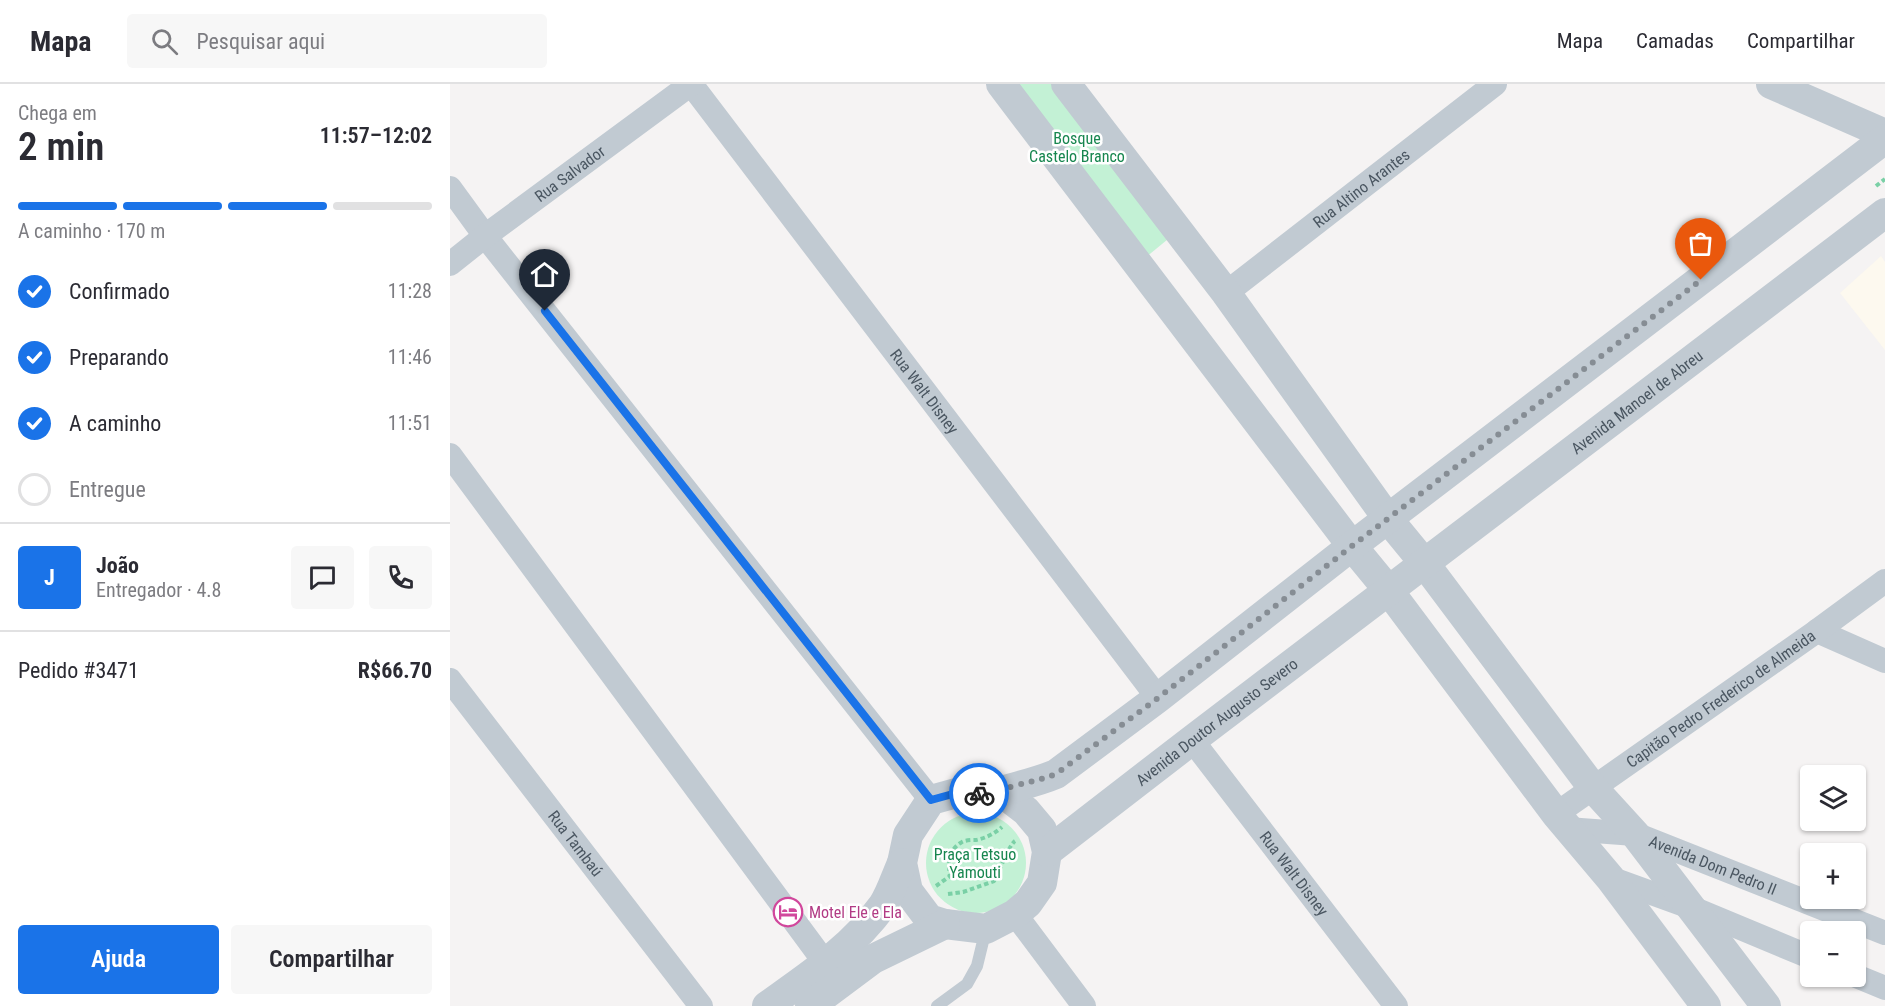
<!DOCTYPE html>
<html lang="pt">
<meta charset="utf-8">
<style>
:root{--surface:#fff;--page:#f7f7f7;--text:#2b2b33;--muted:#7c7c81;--line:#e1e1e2;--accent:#1a73e8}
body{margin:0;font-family:"Roboto Condensed",sans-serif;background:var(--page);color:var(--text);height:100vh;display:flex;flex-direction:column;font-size:22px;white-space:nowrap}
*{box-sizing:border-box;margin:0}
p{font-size:20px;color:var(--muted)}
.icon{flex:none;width:33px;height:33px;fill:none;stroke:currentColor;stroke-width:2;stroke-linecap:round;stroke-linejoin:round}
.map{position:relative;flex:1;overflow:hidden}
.sheet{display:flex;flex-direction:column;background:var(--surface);width:450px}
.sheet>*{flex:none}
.fabs{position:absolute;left:1350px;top:681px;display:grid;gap:12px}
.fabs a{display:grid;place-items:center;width:66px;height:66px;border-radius:6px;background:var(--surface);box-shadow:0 2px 4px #0004;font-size:30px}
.pin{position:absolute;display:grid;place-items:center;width:51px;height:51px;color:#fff;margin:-62px -26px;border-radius:50% 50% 50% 0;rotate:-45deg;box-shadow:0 0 6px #0007}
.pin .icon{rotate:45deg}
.courier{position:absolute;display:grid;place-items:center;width:60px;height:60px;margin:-30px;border:4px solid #1a73e8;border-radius:50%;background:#fff;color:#222;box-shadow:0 2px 8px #0007}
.head em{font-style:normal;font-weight:600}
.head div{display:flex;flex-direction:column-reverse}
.head{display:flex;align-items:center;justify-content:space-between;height:102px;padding:0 18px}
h1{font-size:39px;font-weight:600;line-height:45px}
.bar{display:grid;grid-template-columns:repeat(4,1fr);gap:9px 6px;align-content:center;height:72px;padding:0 18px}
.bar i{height:8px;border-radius:4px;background:var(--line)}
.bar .current{background:var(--accent)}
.bar p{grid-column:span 4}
.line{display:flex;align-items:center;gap:15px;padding:0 18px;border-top:2px solid var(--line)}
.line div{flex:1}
.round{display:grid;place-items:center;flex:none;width:63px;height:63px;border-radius:6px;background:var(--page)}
ol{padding:0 18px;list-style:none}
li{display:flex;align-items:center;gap:18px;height:66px}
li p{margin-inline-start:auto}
li .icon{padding:6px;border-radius:50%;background:var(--accent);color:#fff;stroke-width:4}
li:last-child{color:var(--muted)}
li i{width:33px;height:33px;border:3px solid var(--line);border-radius:50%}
.primary-button{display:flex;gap:12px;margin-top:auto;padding:12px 18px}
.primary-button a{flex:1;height:69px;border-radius:6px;background:var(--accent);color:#fff;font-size:24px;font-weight:600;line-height:69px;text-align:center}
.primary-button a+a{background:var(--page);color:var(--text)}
header{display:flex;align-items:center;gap:36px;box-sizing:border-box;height:84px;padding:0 30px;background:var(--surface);border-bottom:2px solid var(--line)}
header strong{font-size:28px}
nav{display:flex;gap:33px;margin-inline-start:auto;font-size:21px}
.search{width:420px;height:54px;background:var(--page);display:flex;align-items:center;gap:15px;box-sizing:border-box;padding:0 21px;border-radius:6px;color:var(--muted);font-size:22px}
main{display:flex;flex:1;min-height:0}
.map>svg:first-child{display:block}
</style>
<header>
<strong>Mapa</strong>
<div class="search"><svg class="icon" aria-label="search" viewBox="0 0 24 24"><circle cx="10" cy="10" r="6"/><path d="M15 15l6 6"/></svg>Pesquisar aqui</div>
<nav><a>Mapa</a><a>Camadas</a><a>Compartilhar</a></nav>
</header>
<main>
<section class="sheet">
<div class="head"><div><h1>2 min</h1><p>Chega em</p></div><em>11:57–12:02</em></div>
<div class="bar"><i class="current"></i><i class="current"></i><i class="current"></i><i></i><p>A caminho · 170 m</p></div>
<ol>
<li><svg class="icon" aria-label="check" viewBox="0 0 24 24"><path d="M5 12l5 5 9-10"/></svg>Confirmado<p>11:28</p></li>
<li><svg class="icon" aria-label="check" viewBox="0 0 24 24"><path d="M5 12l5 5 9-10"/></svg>Preparando<p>11:46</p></li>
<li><svg class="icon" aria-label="check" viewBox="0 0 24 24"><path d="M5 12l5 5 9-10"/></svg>A caminho<p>11:51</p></li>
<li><i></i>Entregue</li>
</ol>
<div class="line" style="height:108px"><b class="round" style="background:var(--accent);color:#fff">J</b><div><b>João</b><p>Entregador · 4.8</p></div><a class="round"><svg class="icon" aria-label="chat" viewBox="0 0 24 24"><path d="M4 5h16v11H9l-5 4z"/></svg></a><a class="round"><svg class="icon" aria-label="phone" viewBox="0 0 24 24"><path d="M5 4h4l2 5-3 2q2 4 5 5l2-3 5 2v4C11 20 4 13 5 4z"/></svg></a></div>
<div class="line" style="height:78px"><div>Pedido #3471</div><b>R$66.70</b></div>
<div class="primary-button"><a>Ajuda</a><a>Compartilhar</a></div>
</section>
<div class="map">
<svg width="1435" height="922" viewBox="0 0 1435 922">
<rect width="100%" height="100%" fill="#f5f3f3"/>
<!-- commercial -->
<polygon fill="#fdf9ef" points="1431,172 1435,178 1435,266 1390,209"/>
<!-- green -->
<g fill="#c3f1d5">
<polygon points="548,0 613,0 723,151 684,183"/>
<circle cx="526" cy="779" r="50"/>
</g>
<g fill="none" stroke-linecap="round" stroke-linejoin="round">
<!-- path -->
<g stroke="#7ad0a6" stroke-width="4" stroke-dasharray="4.5 3" stroke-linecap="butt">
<polyline points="1426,102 1435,95"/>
<path d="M486,802L500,792C498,779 498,766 512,758C515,756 522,756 526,756C536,754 544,750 552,743"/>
<path d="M498,810L513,808L544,797C549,788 559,761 565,757"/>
</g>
<!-- service -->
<polyline stroke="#c1cad2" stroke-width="12" points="487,922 517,900 527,882 536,845"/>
<!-- minor -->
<g stroke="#c1cad2" stroke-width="24">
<path id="s1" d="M241,0L708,614"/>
<polyline points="0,104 35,152 481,716"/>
<path id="s2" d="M0,180L35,152L241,0"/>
<path id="s3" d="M776,209L1045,0"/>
<polyline points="0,371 376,880"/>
<polyline points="1367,547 1435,577"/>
<path id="s4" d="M0,596L251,922"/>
<path id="s5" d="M742,656L946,922"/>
<path id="s6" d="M1106,730L1367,547L1435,497"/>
<path id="s7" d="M1117,745L1185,750L1435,849"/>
<polyline points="1160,794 1240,823 1360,873"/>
<polyline points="565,830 634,922"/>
<polyline points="1406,892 1435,904"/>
</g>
<!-- tertiary -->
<g stroke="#c1cad2" stroke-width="30">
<polyline points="551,0 902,462 939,507 1106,730 1160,794 1256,922"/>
<polyline points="616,0 776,209 938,435 975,480 1143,704 1185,750 1316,922"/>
<polyline points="1321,0 1435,50"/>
<polygon points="510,708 541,710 559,714 576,727 592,746 597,768 592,799 578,819 565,830 536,845 495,840 479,835 458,807 452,779 458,751 481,716"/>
<path d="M541,710C563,703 585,699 606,690L708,614L902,462L1435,55"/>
<path id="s8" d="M597,768L742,656L1435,129"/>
<path d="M317,922C359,892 402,864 433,821C441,809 446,792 452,779"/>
<polyline points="360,922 423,875 495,840"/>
</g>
</g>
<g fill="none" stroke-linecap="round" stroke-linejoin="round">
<!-- done -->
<path stroke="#868d94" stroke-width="6" stroke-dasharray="0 10.8" d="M529,709C543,710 554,705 567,701C582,697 591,696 606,690L708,614L902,462L1251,196"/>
<!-- route -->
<polyline stroke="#1a73e8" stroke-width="8" points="95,227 481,716 510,708 529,709"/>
</g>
<!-- icons -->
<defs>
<g id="hotel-ring" transform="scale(1.5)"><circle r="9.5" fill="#fff" stroke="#d1479c" stroke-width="1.5"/><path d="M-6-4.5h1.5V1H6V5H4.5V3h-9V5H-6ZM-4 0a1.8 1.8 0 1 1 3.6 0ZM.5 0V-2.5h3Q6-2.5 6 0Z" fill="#d1479c"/></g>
</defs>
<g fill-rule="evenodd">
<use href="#hotel-ring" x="338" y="828"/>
</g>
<g text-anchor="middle" stroke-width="5" stroke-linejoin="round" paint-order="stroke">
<!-- park labels -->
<g font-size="16" fill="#17864f" stroke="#fff">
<text x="627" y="60">Bosque<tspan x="627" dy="18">Castelo Branco</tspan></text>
<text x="525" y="776">Praça Tetsuo<tspan x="525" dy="18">Yamouti</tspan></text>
</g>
<!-- street labels -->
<g font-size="16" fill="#4a5661" stroke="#fff">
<text dy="6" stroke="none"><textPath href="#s2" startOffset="150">Rua Salvador</textPath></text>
<text dy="6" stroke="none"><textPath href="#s3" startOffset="171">Rua Altino Arantes</textPath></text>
<text dy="6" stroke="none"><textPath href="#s1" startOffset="386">Rua Walt Disney</textPath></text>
<text dy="6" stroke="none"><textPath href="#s8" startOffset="742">Avenida Manoel de Abreu</textPath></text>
<text dy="6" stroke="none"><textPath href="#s6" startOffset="201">Capitão Pedro Frederico de Almeida</textPath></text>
<text dy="6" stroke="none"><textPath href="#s8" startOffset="214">Avenida Doutor Augusto Severo</textPath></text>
<text dy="6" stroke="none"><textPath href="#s4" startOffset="206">Rua Tambaú</textPath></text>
<text dy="6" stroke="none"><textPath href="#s7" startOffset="152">Avenida Dom Pedro II</textPath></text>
<text dy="6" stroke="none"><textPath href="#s5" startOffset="168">Rua Walt Disney</textPath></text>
</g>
<!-- hotel labels -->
<g font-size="16" fill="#b23c85" stroke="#fff" text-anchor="start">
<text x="359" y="834">Motel Ele e Ela</text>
</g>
</g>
</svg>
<div class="fabs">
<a><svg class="icon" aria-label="layers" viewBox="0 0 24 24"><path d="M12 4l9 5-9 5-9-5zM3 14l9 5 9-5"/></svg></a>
<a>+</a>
<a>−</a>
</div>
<div class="pin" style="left:1251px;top:196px;background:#ea580c"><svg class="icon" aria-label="bag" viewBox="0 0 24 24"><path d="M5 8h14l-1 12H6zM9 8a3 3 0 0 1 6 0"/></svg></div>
<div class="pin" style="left:95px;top:227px;background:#1f2937"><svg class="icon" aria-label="home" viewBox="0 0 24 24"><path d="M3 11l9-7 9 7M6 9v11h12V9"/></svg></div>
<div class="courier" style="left:529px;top:709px"><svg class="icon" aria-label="bike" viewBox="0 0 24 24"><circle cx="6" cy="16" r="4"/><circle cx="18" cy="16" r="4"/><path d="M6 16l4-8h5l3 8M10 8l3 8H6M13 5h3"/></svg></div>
</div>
</main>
